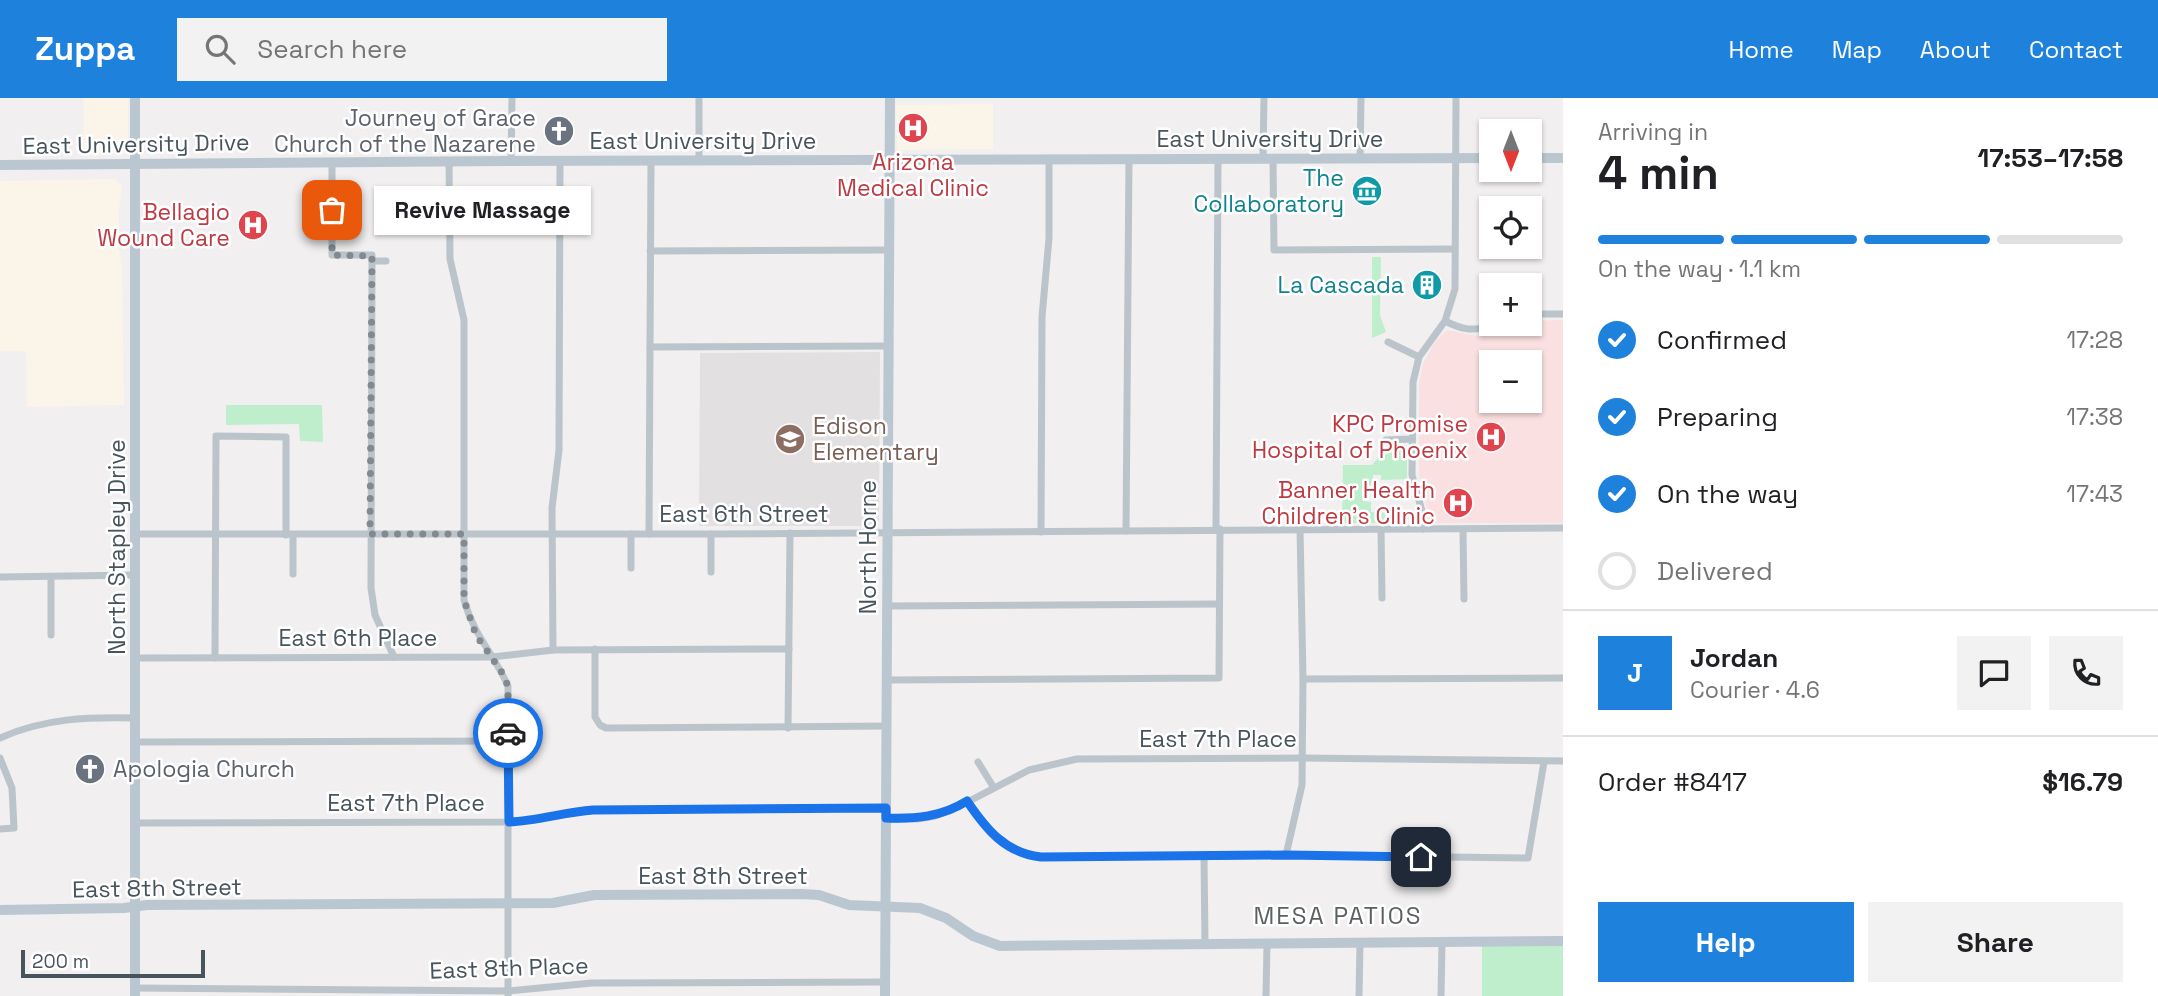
<!DOCTYPE html>
<meta charset="utf-8">
<style>
:root{--surface:#fff;--page:#f2f2f2;--text:#202124;--muted:#757577;--line:#e0e0e0;--accent:#1e82dc}
body{margin:0;font-family:"Space Grotesk",sans-serif;background:var(--page);color:var(--text);height:100vh;display:flex;flex-direction:column;font-size:26px;white-space:nowrap}
*{box-sizing:border-box;margin:0}
p{font-size:23px;color:var(--muted)}
.icon{flex:none;width:38px;height:38px;fill:none;stroke:currentColor;stroke-width:2;stroke-linecap:round;stroke-linejoin:round}
.map{position:relative;flex:1;overflow:hidden}
.details{display:flex;flex-direction:column;background:var(--surface);width:595px}
.details>*{flex:none}
.needle{width:46px;rotate:180deg}
.buttons{position:absolute;left:1479px;top:21px;display:grid;gap:14px}
.buttons a{display:grid;place-items:center;width:63px;height:63px;border-radius:0px;background:var(--surface);box-shadow:0 2px 5px #0004;font-size:35px}
.scale{position:absolute;left:21px;bottom:18px;width:184px;box-sizing:border-box;padding-left:7px;border:4px solid #47545c;border-top:0;font-size:19px;line-height:24px;white-space:nowrap;color:#47545c;-webkit-text-stroke:5px #fff;paint-order:stroke}
.pin{position:absolute;display:grid;place-items:center;width:60px;height:60px;color:#fff;margin:-30px;border-radius:14px;box-shadow:0 4px 10px #0006}
.courier{position:absolute;display:grid;place-items:center;width:70px;height:70px;margin:-35px;border:5px solid #1a73e8;border-radius:50%;background:#fff;color:#222;box-shadow:0 2px 9px #0007}
.bubble{position:absolute;height:49px;border-radius:0px;background:var(--surface);box-shadow:0 2px 5px #0004;font-size:23px;font-weight:700;line-height:49px;text-align:center}
.overview em{font-style:normal;font-weight:700}
.overview div{display:flex;flex-direction:column-reverse}
.overview{display:flex;align-items:center;justify-content:space-between;height:119px;padding:0 35px}
h1{font-size:46px;font-weight:700;line-height:52px}
.bar{display:grid;grid-template-columns:repeat(4,1fr);gap:10px 7px;align-content:center;height:84px;padding:0 35px}
.bar i{height:9px;border-radius:5px;background:var(--line)}
.bar .active{background:var(--accent)}
.bar p{grid-column:span 4}
.line{display:flex;align-items:center;gap:18px;padding:0 35px;border-top:2px solid var(--line)}
.line div{flex:1}
.round{display:grid;place-items:center;flex:none;width:74px;height:74px;border-radius:0px;background:var(--page)}
ol{padding:0 35px;list-style:none}
li{display:flex;align-items:center;gap:21px;height:77px}
li p{margin-inline-start:auto}
li .icon{padding:7px;border-radius:50%;background:var(--accent);color:#fff;stroke-width:4}
li:last-child{color:var(--muted)}
li i{width:38px;height:38px;border:4px solid var(--line);border-radius:50%}
.primary-button{display:flex;gap:14px;margin-top:auto;padding:14px 35px}
.primary-button a{flex:1;height:80px;border-radius:0px;background:var(--accent);color:#fff;font-size:28px;font-weight:700;line-height:80px;text-align:center}
.primary-button a+a{background:var(--page);color:var(--text)}
header{display:flex;align-items:center;gap:42px;box-sizing:border-box;height:98px;padding:0 35px;background:var(--accent);color:#fff}
header strong{font-size:33px}
nav{display:flex;gap:38px;margin-inline-start:auto;font-size:24px}
.search{width:490px;height:63px;background:var(--page);display:flex;align-items:center;gap:18px;box-sizing:border-box;padding:0 24px;border-radius:0px;color:var(--muted);font-size:26px}
main{display:flex;flex:1;min-height:0}
.map>svg:first-child{display:block}
</style>
<header>
<strong>Zuppa</strong>
<div class="search"><svg class="icon" aria-label="search" viewBox="0 0 24 24"><circle cx="10" cy="10" r="6"/><path d="M15 15l6 6"/></svg>Search here</div>
<nav><a>Home</a><a>Map</a><a>About</a><a>Contact</a></nav>
</header>
<main>
<div class="map">
<svg width="1563" height="898" viewBox="0 0 1563 898">
<rect width="100%" height="100%" fill="#f1efef"/>
<!-- commercial -->
<g fill="#fbf4e9">
<polygon points="83,0 128,0 128,48 125,56 84,57"/>
<polygon points="993,6 993,51 897,52 896,7"/>
<polygon points="115,81 122,88 119,112 119,151 122,172 124,307 27,309 26,253 0,253 0,83"/>
</g>
<!-- education -->
<polygon fill="#e2e0e1" points="880,254 879,428 699,428 700,255"/>
<!-- medical -->
<path fill="#fae0e0" fill-rule="evenodd" d="M1563,222V425H1430L1419,376V287L1423,266L1435,244L1447,232L1477,238L1507,226H1530V223ZM1491,264H1530V303H1491Z"/>
<!-- green -->
<g fill="#beeecc">
<polygon points="1372,159 1381,159 1380,217 1386,234 1372,240"/>
<polygon points="226,307 322,307 323,344 300,343 299,326 226,327"/>
<polygon points="1401,348 1407,352 1407,381 1381,382 1381,377 1373,377 1372,387 1363,387 1363,403 1371,404 1371,414 1388,415 1388,425 1342,425 1343,367 1372,367 1384,353"/>
<rect x="1482" y="843" width="81" height="55"/>
</g>
<g fill="none" stroke-linecap="round" stroke-linejoin="round">
<!-- street -->
<g stroke="#bbc4cb" stroke-width="7">
<polyline points="1263,60 1264,0"/>
<polyline points="1273,60 1274,152 1454,151"/>
<polyline points="1360,60 1361,0"/>
<path d="M449,63L450,161L464,222V502C474,538 494,556 508,588V898"/>
<polyline points="511,63 512,0"/>
<polyline points="699,63 699,0"/>
<polyline points="332,64 332,157 372,157 372,163 386,163"/>
<polyline points="650,153 890,152"/>
<polyline points="372,163 371,490 375,517 394,559"/>
<polyline points="1530,216 1563,216"/>
<path d="M1445,223C1461,231 1474,235 1491,226"/>
<polyline points="1388,244 1419,259"/>
<polyline points="650,249 888,248"/>
<polyline points="1386,342 1412,341"/>
<polyline points="1381,431 1382,500"/>
<polyline points="1423,431 1422,413 1412,377 1413,284 1419,259 1445,223 1455,191 1456,0"/>
<polyline points="1216,432 1218,60"/>
<polyline points="1463,432 1464,501"/>
<polyline points="1126,433 1129,61"/>
<polyline points="1041,434 1042,219 1049,140 1049,61"/>
<polyline points="135,436 711,436 1563,430"/>
<polyline points="649,436 651,63"/>
<polyline points="711,436 711,474"/>
<polyline points="293,437 293,476"/>
<polyline points="631,470 631,436"/>
<polyline points="0,479 136,477"/>
<polyline points="51,479 51,537"/>
<polyline points="887,508 1219,506"/>
<polyline points="595,551 595,619 600,627 606,630 887,628"/>
<polyline points="553,552 552,410 559,352 560,63"/>
<polyline points="136,560 492,559 553,552 789,551"/>
<polyline points="215,560 216,338 286,339 286,437"/>
<polyline points="1303,581 1563,580"/>
<polyline points="887,582 1219,580 1220,431"/>
<polyline points="788,630 790,435"/>
<path d="M0,640C44,620 88,619 136,620"/>
<polyline points="136,644 509,643"/>
<polyline points="0,660 12,690 14,730 0,731"/>
<polyline points="978,664 994,690"/>
<path d="M967,703C986,731 1005,755 1041,759L1286,757L1528,760L1544,664"/>
<polyline points="886,721 917,721 935,718 952,712 1029,672 1077,661 1303,660 1563,663"/>
<path d="M136,725L509,724C538,723 564,714 593,712L886,710"/>
<polyline points="1286,757 1302,687 1303,581 1300,431"/>
<polyline points="1204,758 1205,846"/>
<polyline points="135,890 508,893 592,885 885,884"/>
<polyline points="1266,898 1267,846"/>
<polyline points="1359,898 1360,845"/>
<polyline points="1441,898 1442,844"/>
</g>
<!-- secondary -->
<g stroke="#bbc7d0" stroke-width="10">
<polyline points="135,0 135,898"/>
<polyline points="1530,60 1563,60"/>
<polyline points="0,67 502,63 1491,60"/>
<polyline points="0,812 124,810 147,807 553,805 594,797 801,796 819,797 849,807 920,810 946,820 973,838 1000,848 1563,843"/>
<polyline points="885,898 890,0"/>
</g>
</g>
<g fill="none" stroke-linecap="round" stroke-linejoin="round">
<!-- done -->
<polyline stroke="#828a8f" stroke-width="7" stroke-dasharray="0 12.6" points="332,112 332,157 372,158 370,436 464,436 464,502 476,537 501,573 508,588 508,635"/>
<!-- route -->
<path stroke="#1a73e8" stroke-width="9" d="M508,635L509,724C538,723 564,714 593,712L886,710V720C916,721 941,719 967,703C986,731 1005,755 1041,759L1286,757L1421,759"/>
</g>
<!-- icons -->
<defs>
<g id="hospital-disc" transform="scale(1.575)"><circle r="9.5" fill="#e0444e" stroke="#fff"/><path d="M-5-5h3v3.5h4V-5h3V5h-3V1.5h-4V5h-3Z" fill="#fff"/></g>
<g id="church-disc" transform="scale(1.575)"><circle r="9.5" fill="#6b7280" stroke="#fff"/><path d="M-1.2-6h2.4v3.5h3.3v2.4h-3.3V6h-2.4V-.1h-3.3v-2.4h3.3Z" fill="#fff"/></g>
<g id="museum-disc" transform="scale(1.575)"><circle r="9.5" fill="#0f9aa8" stroke="#fff"/><path d="M0-6L6-3V-2H-6V-3ZM-5-1h2V3h-2ZM-1-1h2V3h-2ZM3-1h2V3H3ZM-6 4H6V6H-6Z" fill="#fff"/></g>
<g id="building-disc" transform="scale(1.575)"><circle r="9.5" fill="#0f9aa8" stroke="#fff"/><path d="M-4-6H4V6H1V3H-1V6H-4ZM-2.5-4.3h1.7v1.8h-1.7ZM.8-4.3h1.7v1.8H.8ZM-2.5-1h1.7V.8h-1.7ZM.8-1h1.7V.8H.8Z" fill="#fff"/></g>
<g id="school-disc" transform="scale(1.575)"><circle r="9.5" fill="#8d6e63" stroke="#fff"/><path d="M0-5L7-2L0 1L-7-2ZM-4 1L0 2.5L4 1V4Q0 6-4 4Z" fill="#fff"/></g>
</defs>
<g fill-rule="evenodd">
<use href="#hospital-disc" x="913" y="30"/>
<use href="#church-disc" x="559" y="33"/>
<use href="#museum-disc" x="1367" y="93"/>
<use href="#hospital-disc" x="253" y="127"/>
<use href="#building-disc" x="1427" y="187"/>
<use href="#hospital-disc" x="1491" y="339"/>
<use href="#school-disc" x="790" y="341"/>
<use href="#hospital-disc" x="1458" y="405"/>
<use href="#church-disc" x="90" y="671"/>
</g>
<g text-anchor="middle" stroke-width="5" stroke-linejoin="round" paint-order="stroke">
<!-- worship labels -->
<g font-size="23" fill="#5b616d" stroke="#fff" text-anchor="end">
<text x="536" y="28">Journey of Grace<tspan x="536" dy="26">Church of the Nazarene</tspan></text>
<text x="113" y="679" text-anchor="start">Apologia Church</text>
</g>
<!-- street labels -->
<g font-size="23" fill="#47545c" stroke="#fff">
<text x="1270" y="49">East University Drive</text>
<text x="703" y="51">East University Drive</text>
<text transform="translate(136 46) rotate(-1)" y="8">East University Drive</text>
<text x="744" y="424">East 6th Street</text>
<text transform="translate(117 449) rotate(-90)" y="8">North Stapley Drive</text>
<text transform="translate(868 449) rotate(-90)" y="8">North Horne</text>
<text x="358" y="548">East 6th Place</text>
<text x="1218" y="649">East 7th Place</text>
<text x="406" y="713">East 7th Place</text>
<text x="723" y="786">East 8th Street</text>
<text transform="translate(157 790) rotate(-1)" y="8">East 8th Street</text>
<text transform="translate(509 870) rotate(-2)" y="8">East 8th Place</text>
</g>
<!-- health labels -->
<g font-size="23" fill="#be3a42" stroke="#fff" text-anchor="end">
<text x="913" y="72" text-anchor="middle">Arizona<tspan x="913" dy="26">Medical Clinic</tspan></text>
<text x="230" y="122">Bellagio<tspan x="230" dy="26">Wound Care</tspan></text>
<text x="1468" y="334">KPC Promise<tspan x="1468" dy="26">Hospital of Phoenix</tspan></text>
<text x="1435" y="400">Banner Health<tspan x="1435" dy="26">Children's Clinic</tspan></text>
</g>
<!-- culture labels -->
<g font-size="23" fill="#0d838f" stroke="#fff" text-anchor="end">
<text x="1344" y="88">The<tspan x="1344" dy="26">Collaboratory</tspan></text>
<text x="1404" y="195">La Cascada</text>
</g>
<!-- education labels -->
<g font-size="23" fill="#785e54" stroke="#fff" text-anchor="start">
<text x="813" y="336">Edison<tspan x="813" dy="26">Elementary</tspan></text>
</g>
<!-- neighbourhood labels -->
<g font-size="24" letter-spacing="2" fill="#5b6063" stroke="#fff">
<text x="1338" y="826">MESA PATIOS</text>
</g>
</g>
</svg>
<div class="buttons">
<a><svg class="needle" viewBox="-14 -14 28 28"><path d="M0-13l5 13h-10z" fill="#e53935"/><path d="M0 13l5-13h-10z" fill="#757577"/></svg></a>
<a><svg class="icon" aria-label="locate" viewBox="0 0 24 24"><circle cx="12" cy="12" r="6"/><path d="M12 2v4M12 18v4M2 12h4M18 12h4"/></svg></a>
<a>+</a>
<a>−</a>
</div>
<div class="scale">200 m</div>
<div class="pin" style="left:332px;top:112px;background:#ea580c"><svg class="icon" aria-label="bag" viewBox="0 0 24 24"><path d="M5 8h14l-1 12H6zM9 8a3 3 0 0 1 6 0"/></svg></div>
<div class="pin" style="left:1421px;top:759px;background:#1f2937"><svg class="icon" aria-label="home" viewBox="0 0 24 24"><path d="M3 11l9-7 9 7M6 9v11h12V9"/></svg></div>
<div class="courier" style="left:508px;top:635px"><svg class="icon" aria-label="car" viewBox="0 0 24 24"><path d="M5 17H2v-5l4-1 3-4h7l3 4 3 1v5h-3M9 17h6M6 11h13"/><circle cx="7" cy="17" r="2"/><circle cx="17" cy="17" r="2"/></svg></div>
<div class="bubble" style="left:374px;top:88px;width:217px">Revive Massage</div>
</div>
<section class="details">
<div class="overview"><div><h1>4 min</h1><p>Arriving in</p></div><em>17:53–17:58</em></div>
<div class="bar"><i class="active"></i><i class="active"></i><i class="active"></i><i></i><p>On the way · 1.1 km</p></div>
<ol>
<li><svg class="icon" aria-label="check" viewBox="0 0 24 24"><path d="M5 12l5 5 9-10"/></svg>Confirmed<p>17:28</p></li>
<li><svg class="icon" aria-label="check" viewBox="0 0 24 24"><path d="M5 12l5 5 9-10"/></svg>Preparing<p>17:38</p></li>
<li><svg class="icon" aria-label="check" viewBox="0 0 24 24"><path d="M5 12l5 5 9-10"/></svg>On the way<p>17:43</p></li>
<li><i></i>Delivered</li>
</ol>
<div class="line" style="height:126px"><b class="round" style="background:var(--accent);color:#fff">J</b><div><b>Jordan</b><p>Courier · 4.6</p></div><a class="round"><svg class="icon" aria-label="chat" viewBox="0 0 24 24"><path d="M4 5h16v11H9l-5 4z"/></svg></a><a class="round"><svg class="icon" aria-label="phone" viewBox="0 0 24 24"><path d="M5 4h4l2 5-3 2q2 4 5 5l2-3 5 2v4C11 20 4 13 5 4z"/></svg></a></div>
<div class="line" style="height:91px"><div>Order #8417</div><b>$16.79</b></div>
<div class="primary-button"><a>Help</a><a>Share</a></div>
</section>
</main>
